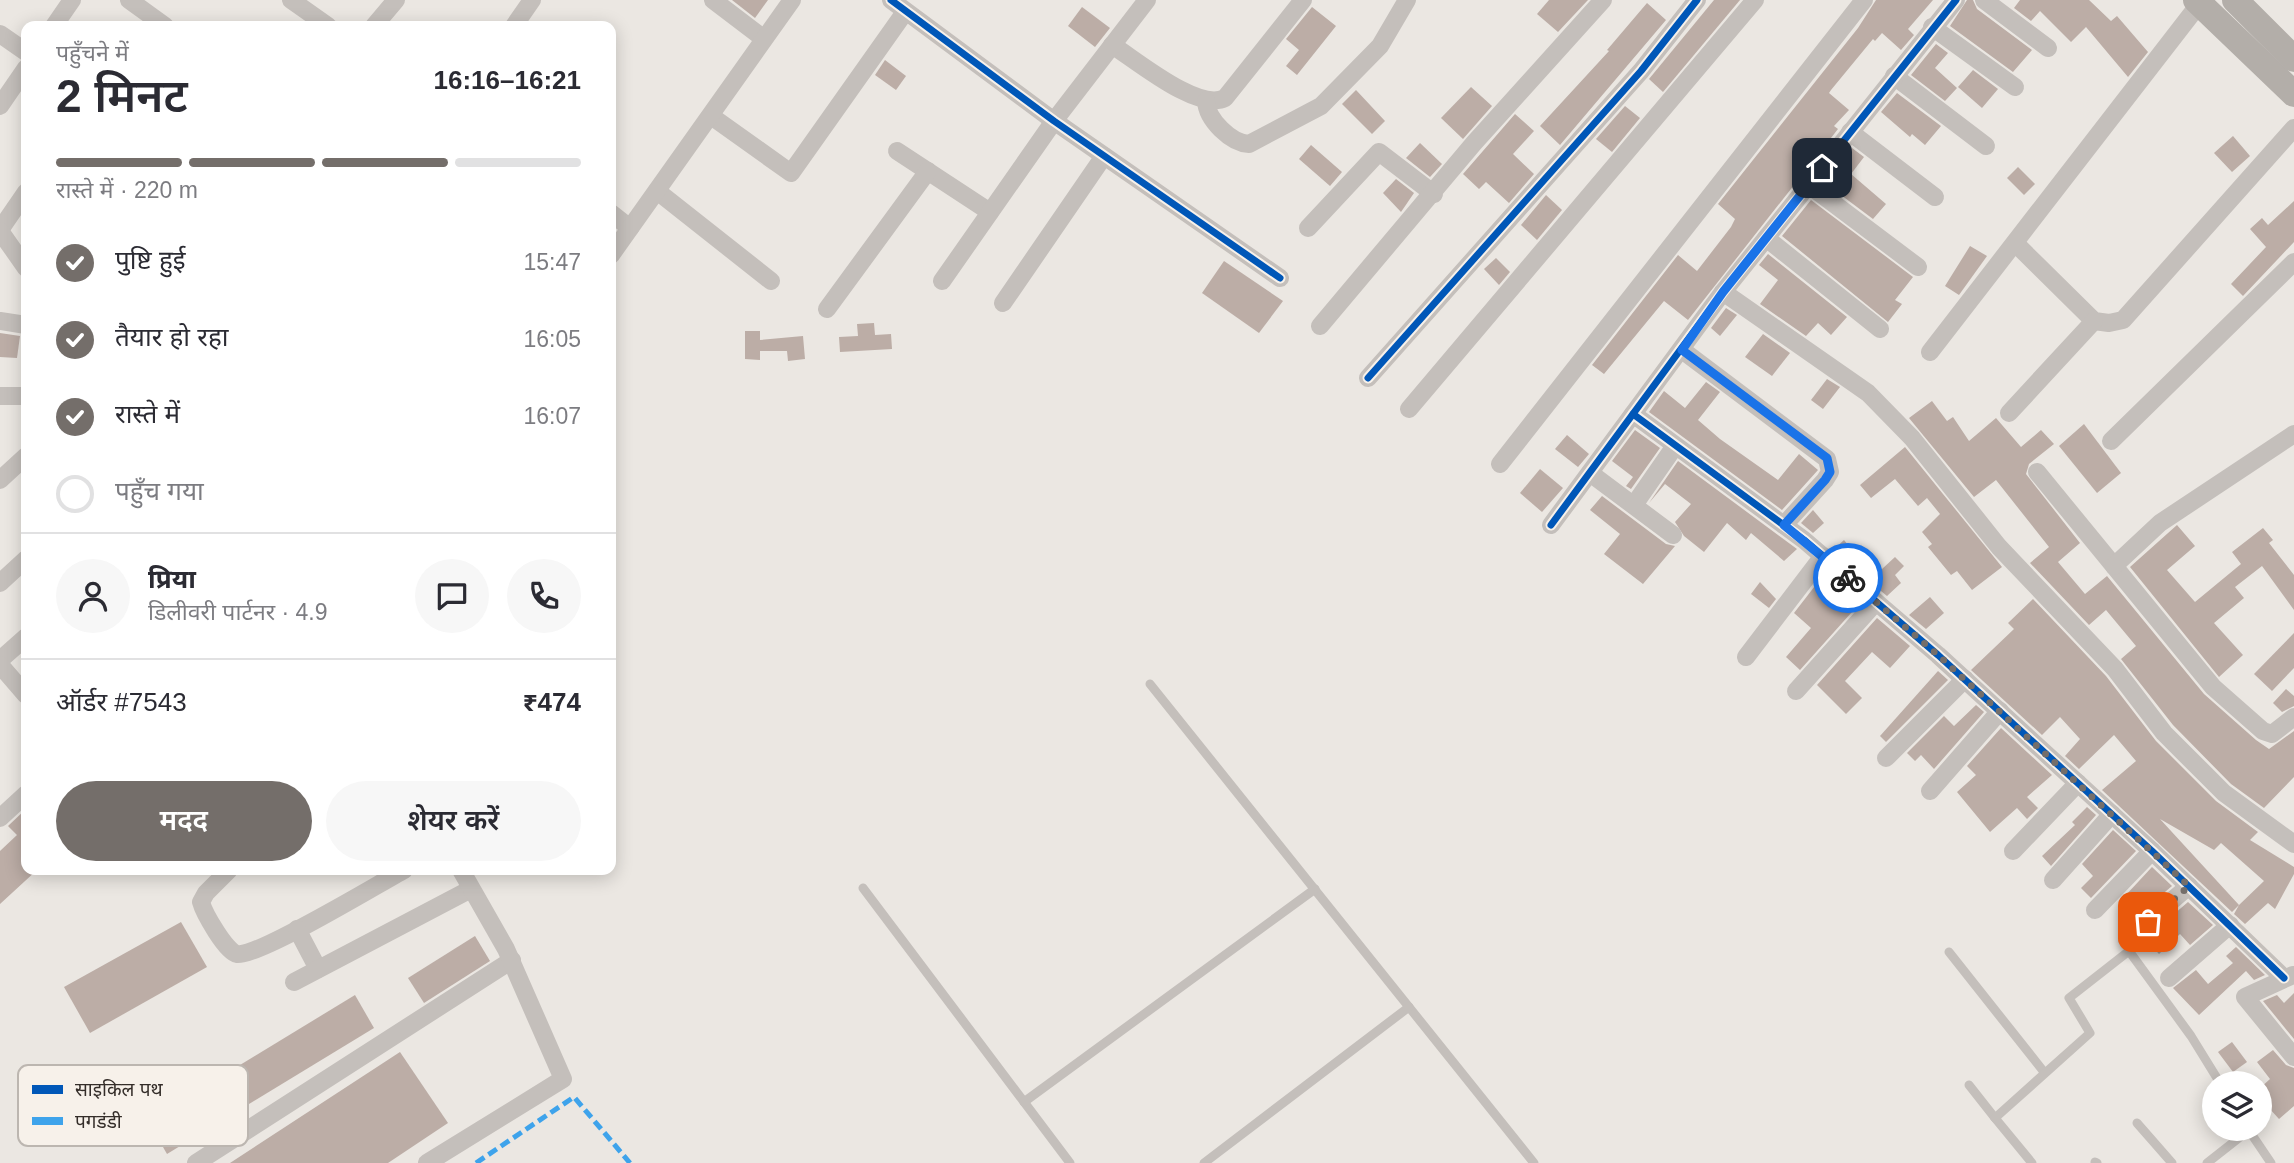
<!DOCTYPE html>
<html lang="hi">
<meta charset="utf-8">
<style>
:root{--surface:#fff;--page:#f7f7f7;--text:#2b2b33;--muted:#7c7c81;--line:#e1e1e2;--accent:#746e6a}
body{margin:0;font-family:Arial,"Noto Sans Devanagari",sans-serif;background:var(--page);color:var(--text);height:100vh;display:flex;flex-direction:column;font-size:26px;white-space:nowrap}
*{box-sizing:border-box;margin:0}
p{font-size:23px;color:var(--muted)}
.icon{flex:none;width:38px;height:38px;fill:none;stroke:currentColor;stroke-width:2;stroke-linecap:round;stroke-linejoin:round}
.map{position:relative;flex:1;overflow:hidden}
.side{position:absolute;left:21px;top:21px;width:595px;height:854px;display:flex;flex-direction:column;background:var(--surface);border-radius:14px;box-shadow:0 4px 18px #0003}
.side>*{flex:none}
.tools{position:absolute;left:2202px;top:1071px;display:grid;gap:14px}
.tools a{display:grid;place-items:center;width:70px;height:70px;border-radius:50%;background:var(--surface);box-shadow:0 4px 18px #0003;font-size:35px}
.pin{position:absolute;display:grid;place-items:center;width:60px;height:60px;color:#fff;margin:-30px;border-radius:14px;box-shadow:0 4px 10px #0006}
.courier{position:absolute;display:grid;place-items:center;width:70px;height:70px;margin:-35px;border:5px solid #1a73e8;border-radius:50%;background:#fff;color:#222;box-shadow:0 2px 9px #0007}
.summary em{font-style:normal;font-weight:600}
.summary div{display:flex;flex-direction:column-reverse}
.summary{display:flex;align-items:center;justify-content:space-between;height:119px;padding:0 35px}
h1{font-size:46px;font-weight:600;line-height:52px}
.bar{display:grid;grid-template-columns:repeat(4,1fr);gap:10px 7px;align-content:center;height:84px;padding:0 35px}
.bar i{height:9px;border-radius:5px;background:var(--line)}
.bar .active{background:var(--accent)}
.bar p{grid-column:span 4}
.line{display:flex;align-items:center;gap:18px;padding:0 35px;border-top:2px solid var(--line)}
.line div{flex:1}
.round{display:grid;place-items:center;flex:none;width:74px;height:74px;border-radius:37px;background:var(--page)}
ol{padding:0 35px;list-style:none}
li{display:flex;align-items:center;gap:21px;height:77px}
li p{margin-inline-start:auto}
li .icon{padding:7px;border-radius:50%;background:var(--accent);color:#fff;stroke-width:4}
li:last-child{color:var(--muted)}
li i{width:38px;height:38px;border:4px solid var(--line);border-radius:50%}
.cta{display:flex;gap:14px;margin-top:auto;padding:14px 35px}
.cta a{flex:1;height:80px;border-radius:42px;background:var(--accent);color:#fff;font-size:28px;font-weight:600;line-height:80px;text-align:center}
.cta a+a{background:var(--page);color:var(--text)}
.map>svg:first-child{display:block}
</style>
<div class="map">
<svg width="2294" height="1163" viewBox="0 0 2294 1163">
<rect width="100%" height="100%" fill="#ebe7e2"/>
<!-- building -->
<g fill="#bcada6" fill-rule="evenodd">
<polygon points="732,0 768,0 755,18"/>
<polygon points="1549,0 1588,0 1558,32 1537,14"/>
<polygon points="1714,0 1740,0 1663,92 1649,79"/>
<polygon points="1876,0 1933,0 1908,29 1914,35 1901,50 1882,33 1875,41 1873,39 1831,90 1829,93 1849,110 1834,126 1838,129 1688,320 1664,301 1604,374 1592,365 1678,255 1697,271 1731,227 1735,219 1718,204 1858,28"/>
<polygon points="1967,0 1973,0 1977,9 2032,50 2013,72 1950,26"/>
<polygon points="2020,0 2089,0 2111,21 2117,16 2148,52 2128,77 2086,27 2071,42 2040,11 2031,21 2014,8"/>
<polygon points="1647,3 1666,20 1560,145 1540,126 1609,51 1607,50"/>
<polygon points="1082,7 1110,28 1095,47 1068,26"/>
<polygon points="1312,7 1336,26 1297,75 1286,66 1299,50 1286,39"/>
<polygon points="1936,44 1948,53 1935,68 1957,88 1945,101 1911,75"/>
<polygon points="885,60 906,76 896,90 875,75"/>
<polygon points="1973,70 1998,89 1982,108 1958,87"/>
<polygon points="1471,87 1492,106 1463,139 1441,118"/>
<polygon points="1356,90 1385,121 1372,134 1342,104"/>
<polygon points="1897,93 1941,126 1925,145 1912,134 1910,137 1881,112"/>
<polygon points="1625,106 1640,118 1612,152 1596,139"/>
<polygon points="1515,114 1534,131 1513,154 1534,174 1509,203 1486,182 1479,189 1463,174"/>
<polygon points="2233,136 2250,156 2232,172 2214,153"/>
<polygon points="1420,143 1442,164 1430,177 1406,158"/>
<polygon points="1311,145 1342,172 1330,186 1299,159"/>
<polygon points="1852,148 1864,157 1851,174 1886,204 1873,219 1825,183"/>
<polygon points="2018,167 2035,184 2024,195 2007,178"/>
<polygon points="1396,179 1414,193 1401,212 1383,193"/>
<polygon points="1546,195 1562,210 1537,240 1521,225"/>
<polygon points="1811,200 1913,277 1895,300 1902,304 1888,322 1782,236"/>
<polygon points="2294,201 2294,242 2243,296 2231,284 2266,247 2250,229 2262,218 2268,225"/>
<polygon points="1970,246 1987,256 1959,295 1945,286"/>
<polygon points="1768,254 1847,317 1831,335 1818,323 1806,336 1760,304 1778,280 1759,265"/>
<polygon points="1496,258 1510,272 1499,285 1484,269"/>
<polygon points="1224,261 1283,301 1259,333 1202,293"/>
<polygon points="1726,308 1737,315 1720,336 1711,328"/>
<polygon points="874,323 875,335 891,334 892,349 840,352 839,337 858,336 857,324"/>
<polygon points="745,331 760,331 760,340 803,336 805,359 788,361 787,351 760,351 760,360 745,359"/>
<polygon points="0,333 20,336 17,358 0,357"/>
<polygon points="1763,334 1790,353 1772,376 1745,357"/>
<polygon points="1827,379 1840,387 1823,409 1811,400"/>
<polygon points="1706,382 1720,392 1698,420 1720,439 1778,480 1799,454 1818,470 1782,510 1649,412 1664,391 1685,408"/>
<polygon points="1932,401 1947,421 1953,417 1969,441 1996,418 2021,447 2041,430 2054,444 2029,464 2026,474 2080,543 2058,562 2085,594 2107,576 2204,694 2256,740 2269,749 2294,731 2294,777 2264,808 2231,784 2173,725 2121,659 2136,646 2106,610 2089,625 2030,563 2049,547 1996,480 1974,497 1909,418"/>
<polygon points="2084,424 2121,473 2097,493 2059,446"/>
<polygon points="1635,430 1660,448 1631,489 1626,486 1633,477 1612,461"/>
<polygon points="1567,435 1589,454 1578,467 1555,449"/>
<polygon points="1905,447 2002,567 1972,590 1957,571 1951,575 1928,547 1932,544 1922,532 1940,514 1927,498 1918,506 1895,479 1871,498 1860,485"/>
<polygon points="1678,461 1797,549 1784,561 1751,533 1746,540 1727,523 1704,552 1684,536 1675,522 1691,504 1665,484 1649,503"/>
<polygon points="1540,469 1563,488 1542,512 1520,493"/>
<polygon points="1602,496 1666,544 1675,546 1643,584 1604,554 1620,534 1590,510"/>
<polygon points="1813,510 1824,523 1813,533 1801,523"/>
<polygon points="2177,525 2195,546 2167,570 2195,602 2241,564 2232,552 2263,528 2273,540 2269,543 2294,575 2294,610 2262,566 2235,587 2244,598 2214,623 2243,655 2219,677 2130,567"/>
<polygon points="1844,540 1857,556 1849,564 1833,550"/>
<polygon points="1895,557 1904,566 1895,575 1901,583 1887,596 1869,581"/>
<polygon points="1825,573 1860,603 1800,670 1786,657 1811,628 1794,613"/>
<polygon points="1760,582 1776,599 1769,608 1751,594"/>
<polygon points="1930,597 1944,613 1926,629 1909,615"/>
<path d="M2033,599L2106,676L2156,741L2216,801L2258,832L2250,840L2294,867V874L2275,909L2268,903L2245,924L2234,914L2239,905L2232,912L2102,790L2136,761L2114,735L2079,769L2065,756L2080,739L2060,717L2042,735L1971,670L2014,629L2008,623ZM2160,819L2214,850L2221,843L2264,881L2239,905Z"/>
<polygon points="1877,618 1910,646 1890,668 1872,652 1845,681 1862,698 1846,714 1817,685"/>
<polygon points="2294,633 2294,668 2272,691 2254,674"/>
<polygon points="1938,671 1948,680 1886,742 1880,736"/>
<polygon points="2286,689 2294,696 2294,706 2282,712 2273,703"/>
<polygon points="1976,705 1984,712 1934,769 1921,755 1915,761 1907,753 1944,716 1954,726"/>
<polygon points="2001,728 2052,775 2027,797 2038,808 2027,819 2017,808 1990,832 1957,792 1976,775 1967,766"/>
<polygon points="2087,807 2096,815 2051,866 2042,856 2075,825 2072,822"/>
<polygon points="26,809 26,870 37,870 0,904 0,851 17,835 8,826"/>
<polygon points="2113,830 2136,851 2091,898 2081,888 2093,876 2082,864"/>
<polygon points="2152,867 2172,886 2138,915 2125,896"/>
<polygon points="2188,902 2213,925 2190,945 2180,934 2159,954 2145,939"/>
<polygon points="181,922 207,967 90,1033 64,987"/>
<polygon points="475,936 490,961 424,1003 408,978"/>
<polygon points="2236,947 2265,975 2254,980 2246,971 2199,1015 2173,988 2196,970 2208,984 2233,963 2226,956"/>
<polygon points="2294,993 2294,1039 2263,1001 2277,995 2284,1003"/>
<polygon points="355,995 374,1028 167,1154 148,1121"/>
<polygon points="2232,1042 2247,1062 2233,1072 2218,1052"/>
<polygon points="2273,1050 2286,1065 2294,1068 2294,1106 2279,1119 2259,1097 2259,1089 2270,1079 2257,1062"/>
<polygon points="400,1052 448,1123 388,1163 230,1163"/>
</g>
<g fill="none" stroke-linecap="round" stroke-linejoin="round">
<!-- service -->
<g stroke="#c4bfbb" stroke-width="9">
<polyline points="1150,684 1534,1163"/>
<polyline points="863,888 1070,1163"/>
<polyline points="1949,952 2044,1072"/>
<polyline points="1969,1085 1995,1118"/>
<polyline points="1024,1102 1315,889"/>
<polyline points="2137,1123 2172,1163"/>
<polyline points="2248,1129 2271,1163"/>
<polyline points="2095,1162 2097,1163"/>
<polyline points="1204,1163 1409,1007"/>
<polyline points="2032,1163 1995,1118 2090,1033 2069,998 2129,951 2191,1036 2220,1083"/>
<polyline points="2207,1163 2249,1130"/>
</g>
<!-- minor -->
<g stroke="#c4bfbb" stroke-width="18">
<polyline points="129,0 165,26"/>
<polyline points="291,0 328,26"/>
<polyline points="713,0 763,38"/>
<polyline points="891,0 1054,121 1280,278"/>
<polyline points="1984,0 2048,48"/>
<polyline points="54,26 72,0"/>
<polyline points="374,26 396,0"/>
<polyline points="514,26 532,0"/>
<polyline points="1932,27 2015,87"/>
<polyline points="0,34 26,52"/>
<path d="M1112,45C1136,60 1198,112 1225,98L1303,0"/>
<polyline points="1894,76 1986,146"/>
<path d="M1206,101C1207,120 1231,143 1249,144L1321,106L1380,46L1407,0"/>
<polyline points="0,106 26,68"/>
<polyline points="711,116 791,173 905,12"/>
<polyline points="1850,132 1935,197"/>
<polyline points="897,151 990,212"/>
<polyline points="1809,185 1918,267"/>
<polyline points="657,191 771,281"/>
<polyline points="611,213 630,228"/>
<polyline points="1308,228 1379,152 1434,194"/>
<polyline points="0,230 26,192"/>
<polyline points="0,231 26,268"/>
<polyline points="1766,238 1880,329"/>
<polyline points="2015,243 2094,321 2109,323 2123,320 2294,128"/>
<polyline points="611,255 792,0"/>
<polyline points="942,281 1054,121 1147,0"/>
<polyline points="1723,292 1868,393 1912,438 1999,547 2115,669 2164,733 2224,793 2294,844"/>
<polyline points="1003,303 1104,156"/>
<polyline points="827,309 928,171"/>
<polyline points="0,321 26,325"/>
<polyline points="1320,326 1474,143 1603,0"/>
<polyline points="1682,350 1827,459 1830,472 1825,480 1784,525"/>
<polyline points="1930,352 2200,3"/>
<polyline points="1368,378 1641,71 1697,0"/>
<polyline points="0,396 26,396"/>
<polyline points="1409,409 1755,0"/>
<polyline points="2009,413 2094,321"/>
<polyline points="1633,414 1804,540 1938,655 2152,851 2284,978"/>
<polyline points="2111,441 2294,262"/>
<polyline points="1500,464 1864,0"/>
<polyline points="2037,472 2213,687 2263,731 2272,734 2294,717"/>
<polyline points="1590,473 1673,535"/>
<polyline points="0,480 26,456"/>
<polyline points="1634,505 1675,446"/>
<polyline points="1551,525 1723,292 1956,0"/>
<polyline points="2114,566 2160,523 2294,434"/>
<polyline points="0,583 26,559"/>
<polyline points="1746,657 1823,556"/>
<polyline points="0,660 26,637"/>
<polyline points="0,665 26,695"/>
<polyline points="1796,691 1876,602"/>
<polyline points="1886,758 1965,679"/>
<polyline points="1930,791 2000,711"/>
<polyline points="0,818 26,794"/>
<polyline points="2013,851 2078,783"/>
<path d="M229,870L206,893L201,902C204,913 226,952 237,954C258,957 378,884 404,870"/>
<polyline points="2053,880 2112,814"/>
<polyline points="2095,910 2152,851"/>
<polyline points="297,929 318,969"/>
<polyline points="2127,939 2189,886"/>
<polyline points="2293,975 2245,997 2294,1057"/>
<polyline points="2169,978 2230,925"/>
<polyline points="294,982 471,889"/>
<polyline points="196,1163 512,960"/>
<polyline points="427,1163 563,1079 506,949 461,870"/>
</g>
<!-- primary -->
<g stroke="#b3aea9" stroke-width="26">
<polyline points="2196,0 2294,94"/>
<polyline points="2235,0 2294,59"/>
</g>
<!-- quiet -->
<polyline stroke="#3ea3eb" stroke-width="5" stroke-dasharray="10 5" stroke-linecap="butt" points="476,1163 574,1097 630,1163"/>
<!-- cycleway casing -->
<g stroke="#f7f1ea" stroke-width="11">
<g id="cycleway">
<polyline points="891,0 1054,121 1280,278"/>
<polyline points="1368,378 1641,71 1697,0"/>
<polyline points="1633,414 1804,540 1938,655 2152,851 2284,978"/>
<polyline points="1551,525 1723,292 1956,0"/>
</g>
</g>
<!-- cycleway -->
<use href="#cycleway" stroke="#0057b8" stroke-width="7"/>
</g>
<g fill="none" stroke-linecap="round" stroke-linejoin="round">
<!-- done -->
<polyline stroke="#746e6a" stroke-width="7" stroke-dasharray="0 12.6" points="1848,578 1938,655 2189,886 2148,922"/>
<!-- route -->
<polyline stroke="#1a73e8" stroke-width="9" points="1822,168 1723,292 1682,350 1827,458 1830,472 1825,480 1784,525 1848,578"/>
</g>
<!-- legend -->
<rect x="18" y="1065" width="230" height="81" rx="10" fill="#f7f1ea" stroke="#bcb6b0" stroke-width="2"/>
<rect x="32" y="1085" width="31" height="9" fill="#0057b8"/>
<rect x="32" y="1117" width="31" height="8" fill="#3ea3eb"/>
<g font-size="19" fill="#342d29">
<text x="75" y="1096">साइकिल पथ</text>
<text x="75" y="1128">पगडंडी</text>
</g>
</svg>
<div class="tools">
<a><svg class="icon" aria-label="layers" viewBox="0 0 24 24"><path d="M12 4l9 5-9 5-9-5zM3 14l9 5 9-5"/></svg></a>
</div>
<div class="pin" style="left:2148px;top:922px;background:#ea580c"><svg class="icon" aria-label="bag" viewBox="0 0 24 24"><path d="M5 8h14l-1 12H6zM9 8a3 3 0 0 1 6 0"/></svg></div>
<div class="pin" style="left:1822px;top:168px;background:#1f2937"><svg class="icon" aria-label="home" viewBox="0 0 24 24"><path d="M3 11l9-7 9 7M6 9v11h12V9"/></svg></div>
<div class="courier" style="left:1848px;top:578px"><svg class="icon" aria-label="bike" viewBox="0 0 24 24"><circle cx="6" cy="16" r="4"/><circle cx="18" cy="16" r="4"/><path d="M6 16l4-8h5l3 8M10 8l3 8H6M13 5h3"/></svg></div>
<section class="side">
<div class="summary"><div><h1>2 मिनट</h1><p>पहुँचने में</p></div><em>16:16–16:21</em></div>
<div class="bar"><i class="active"></i><i class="active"></i><i class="active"></i><i></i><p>रास्ते में · 220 m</p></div>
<ol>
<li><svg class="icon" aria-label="check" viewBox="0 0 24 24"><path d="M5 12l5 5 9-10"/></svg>पुष्टि हुई<p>15:47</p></li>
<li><svg class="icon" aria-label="check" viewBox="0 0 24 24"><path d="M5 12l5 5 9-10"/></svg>तैयार हो रहा<p>16:05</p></li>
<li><svg class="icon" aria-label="check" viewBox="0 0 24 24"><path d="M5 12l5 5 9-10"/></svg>रास्ते में<p>16:07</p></li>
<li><i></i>पहुँच गया</li>
</ol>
<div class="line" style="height:126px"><a class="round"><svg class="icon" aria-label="person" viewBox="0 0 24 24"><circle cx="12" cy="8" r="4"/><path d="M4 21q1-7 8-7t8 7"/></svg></a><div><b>प्रिया</b><p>डिलीवरी पार्टनर · 4.9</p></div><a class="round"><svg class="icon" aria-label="chat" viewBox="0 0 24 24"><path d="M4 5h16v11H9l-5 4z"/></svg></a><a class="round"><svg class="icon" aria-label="phone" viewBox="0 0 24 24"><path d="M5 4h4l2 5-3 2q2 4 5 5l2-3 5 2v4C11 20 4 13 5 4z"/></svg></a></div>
<div class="line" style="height:91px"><div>ऑर्डर #7543</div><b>₹474</b></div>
<div class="cta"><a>मदद</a><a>शेयर करें</a></div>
</section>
</div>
